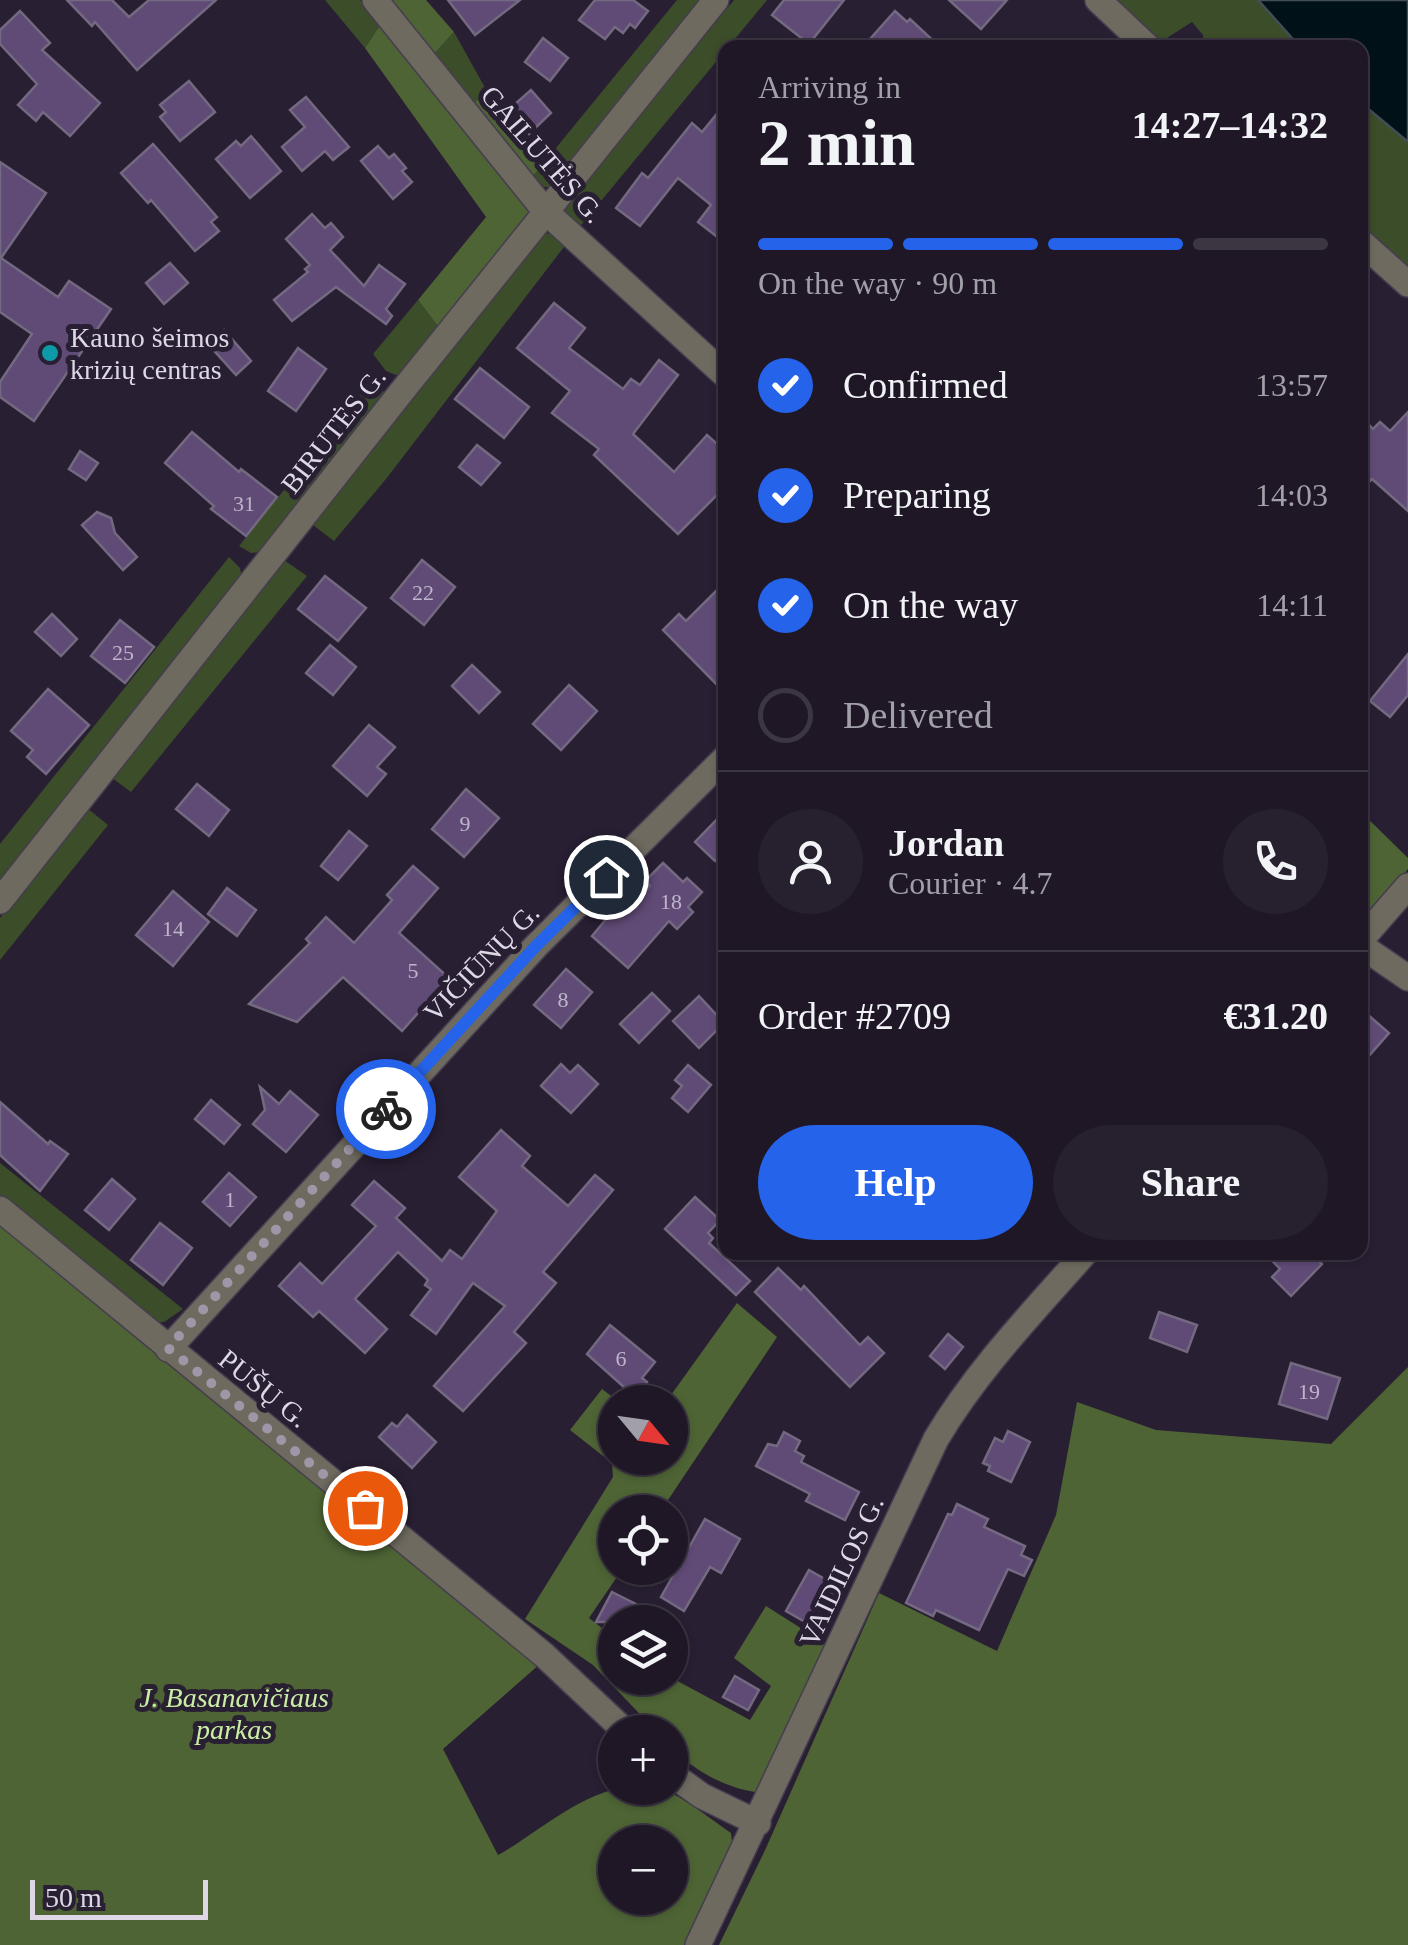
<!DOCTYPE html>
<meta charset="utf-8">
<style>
:root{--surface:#1f1726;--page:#27202e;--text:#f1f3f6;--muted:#a19fa7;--line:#3c3643;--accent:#2563eb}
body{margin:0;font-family:"Times New Roman",serif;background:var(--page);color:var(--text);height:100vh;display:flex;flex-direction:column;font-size:38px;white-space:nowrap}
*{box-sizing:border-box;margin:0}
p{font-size:32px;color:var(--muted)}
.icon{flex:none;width:55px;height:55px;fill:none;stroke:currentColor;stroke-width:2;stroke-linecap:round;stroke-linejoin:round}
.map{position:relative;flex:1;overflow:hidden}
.drawer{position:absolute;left:718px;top:40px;width:650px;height:1220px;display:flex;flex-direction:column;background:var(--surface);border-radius:20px;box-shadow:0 2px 8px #0004,0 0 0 2px var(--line)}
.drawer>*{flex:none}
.needle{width:65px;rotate:119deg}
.tools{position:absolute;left:598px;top:1385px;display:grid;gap:20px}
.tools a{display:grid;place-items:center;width:90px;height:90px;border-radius:50%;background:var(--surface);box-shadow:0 2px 8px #0004,0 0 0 2px var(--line);font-size:50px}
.scale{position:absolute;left:30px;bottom:25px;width:178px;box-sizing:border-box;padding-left:10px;border:5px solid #ded8e6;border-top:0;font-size:28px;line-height:35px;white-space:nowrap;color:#ded8e6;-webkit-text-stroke:8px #291f33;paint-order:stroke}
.pin{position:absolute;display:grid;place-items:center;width:85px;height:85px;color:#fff;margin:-42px;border:5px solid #fff;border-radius:50%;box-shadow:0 2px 10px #0007}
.courier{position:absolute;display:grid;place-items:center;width:100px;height:100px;margin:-50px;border:8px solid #2563eb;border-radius:50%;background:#fff;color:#222;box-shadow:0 2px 12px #0007}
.summary em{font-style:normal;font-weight:800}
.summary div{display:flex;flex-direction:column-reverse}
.summary{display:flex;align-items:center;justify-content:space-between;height:170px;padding:0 40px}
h1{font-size:65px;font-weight:800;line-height:75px}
.bar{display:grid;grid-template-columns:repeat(4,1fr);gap:15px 10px;align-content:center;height:120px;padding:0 40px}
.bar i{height:12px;border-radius:8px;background:var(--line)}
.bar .active{background:var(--accent)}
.bar p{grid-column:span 4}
.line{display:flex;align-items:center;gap:25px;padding:0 40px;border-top:2px solid var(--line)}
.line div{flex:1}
.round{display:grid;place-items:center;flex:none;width:105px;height:105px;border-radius:52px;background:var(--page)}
ol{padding:0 40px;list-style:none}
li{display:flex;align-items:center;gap:30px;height:110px}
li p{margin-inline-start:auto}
li .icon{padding:10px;border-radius:50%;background:var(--accent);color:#fff;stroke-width:4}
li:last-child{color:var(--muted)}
li i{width:55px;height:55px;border:5px solid var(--line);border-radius:50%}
.action{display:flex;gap:20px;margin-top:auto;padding:20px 40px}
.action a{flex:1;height:115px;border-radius:60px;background:var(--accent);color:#fff;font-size:40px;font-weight:800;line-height:115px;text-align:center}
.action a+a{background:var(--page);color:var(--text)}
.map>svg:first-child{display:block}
</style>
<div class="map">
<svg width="1408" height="1945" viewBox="0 0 1408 1945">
<rect width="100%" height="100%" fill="#291f33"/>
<!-- green -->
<g fill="#3c4d29">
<polygon points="325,0 360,0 380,25 365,48"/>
<polygon points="677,0 701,0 552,187 544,187 533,176"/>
<polygon points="734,0 767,0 577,230 563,213 565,207"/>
<polygon points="1117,0 1258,0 1300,47 1205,47 1203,35 1192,22 1162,41"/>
<polygon points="454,32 488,93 473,103 433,55"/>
<polygon points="1360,102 1408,142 1408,267 1360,224"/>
<polygon points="555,233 567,243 386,479 334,541 313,525 543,234"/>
<polygon points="418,300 440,329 401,377 386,371 373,354"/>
<polygon points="373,379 387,396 262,552 251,553 239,546"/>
<polygon points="229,557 240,568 242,578 0,880 0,844"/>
<polygon points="284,560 307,576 131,792 112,778"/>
<polygon points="87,808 108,825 0,960 0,918"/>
<polygon points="0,1163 183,1309 164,1322 155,1322 0,1195"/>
</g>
<!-- forest -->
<g fill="#4e6435" fill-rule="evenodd">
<polygon points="389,0 426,0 454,32 433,55"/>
<polygon points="380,25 531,207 531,214 440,329 418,300 486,217 365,48"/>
<polygon points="488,93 545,162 533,176 473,103"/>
<polygon points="1360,811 1408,858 1408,869 1360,925"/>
<path d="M0,1222L541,1663L443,1749L498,1855C547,1828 597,1775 659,1788C675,1791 715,1822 731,1833L733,1850L685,1945H0ZM615,1842H670V1898H615Z"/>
<path d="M737,1303L777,1337L660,1512H615V1568H623L589,1618L615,1638V1678L670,1677L750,1720L771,1686L734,1658L766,1606L829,1646L765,1783L756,1792C725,1788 691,1769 670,1746V1732H657L593,1665L525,1619L613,1477L612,1463L570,1430L602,1389L619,1402H615V1458H670V1402H666Z"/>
<polygon points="1408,1367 1408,1945 719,1945 766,1848 879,1593 997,1651 1056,1515 1077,1402 1156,1430 1331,1444"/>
</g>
<!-- water -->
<polygon fill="#001218" stroke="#434d56" stroke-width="2.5" points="1258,0 1408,0 1408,142 1360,102 1360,48 1300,47"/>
<!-- building -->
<g fill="#604b77" stroke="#736980" stroke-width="2.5">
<polygon points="67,0 112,0 129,17 149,0 216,0 137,70 95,22 92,26"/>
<polygon points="448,0 520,0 475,35"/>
<polygon points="595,0 633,0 648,11 635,28 630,24 623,33 615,27 605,39 579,20"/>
<polygon points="784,0 844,0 809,44 772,15"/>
<polygon points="949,0 1007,0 981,29"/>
<polygon points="20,11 50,43 42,50 100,103 70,136 43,112 36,121 18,105 37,84 0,44 0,30"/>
<polygon points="895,11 907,22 910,19 941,48 862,48"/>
<polygon points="543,38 568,58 550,81 525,62"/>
<polygon points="189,81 215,112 180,141 160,117 166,112 160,105"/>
<polygon points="531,90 551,113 529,134 507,111"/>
<polygon points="306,97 349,147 333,160 325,151 302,171 282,147 305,127 290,110"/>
<polygon points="725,104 725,243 698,222 711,205 678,178 640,226 616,208 642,173 648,178 692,123 702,132"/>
<polygon points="251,136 281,171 250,198 216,159 236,141 241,146"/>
<polygon points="153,144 217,217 211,222 219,231 195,251 151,200 148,203 121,173"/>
<polygon points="378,146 389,158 394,154 406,168 402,171 412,182 393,199 361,161"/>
<polygon points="0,162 46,193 1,258 58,297 69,281 111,309 34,421 0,397 0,382 32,334 0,312"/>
<polygon points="312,214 325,228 331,223 343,237 330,250 364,286 379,265 405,284 386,309 392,316 386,324 336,287 292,321 274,300 308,272 305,269 310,265 286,239"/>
<polygon points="170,263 188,283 164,304 146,283"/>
<polygon points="554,303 585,328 569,348 623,389 631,379 640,385 659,360 678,375 633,434 674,472 707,435 725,451 725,487 678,534 594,455 599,449 552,413 570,391 517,348"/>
<polygon points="224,330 251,361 236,375 208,344"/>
<polygon points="298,348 326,369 296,411 268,391"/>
<polygon points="480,368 529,407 504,438 455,399"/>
<polygon points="1408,412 1408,511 1372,479 1370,481 1360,472 1360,416 1373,429 1380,422 1390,431"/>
<polygon points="192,432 239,472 241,469 277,497 246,536 211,509 214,506 165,463"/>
<polygon points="477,445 500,463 481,485 459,467"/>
<polygon points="80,451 98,463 86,480 69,469"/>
<polygon points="97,512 111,518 115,533 137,557 123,570 82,525"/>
<polygon points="422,560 455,587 424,625 391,598"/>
<polygon points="325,576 366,608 338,641 298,609"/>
<polygon points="725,582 725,693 663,630 679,614 686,621"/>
<polygon points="52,614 77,639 61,656 35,632"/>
<polygon points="120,620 154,647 125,683 91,656"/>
<polygon points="330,645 356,667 333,695 306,673"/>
<polygon points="1408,654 1408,695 1390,717 1370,701"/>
<polygon points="472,665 500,692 479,713 452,686"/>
<polygon points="569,685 597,711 561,750 533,724"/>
<polygon points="48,689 89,725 46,774 27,757 33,750 11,731"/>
<polygon points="369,725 395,747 377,767 386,774 367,796 333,766"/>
<polygon points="197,784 229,810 209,836 176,809"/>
<polygon points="466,789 499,818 464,857 432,829"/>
<polygon points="725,811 725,850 715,861 695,842"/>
<polygon points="349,831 367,846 338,880 321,866"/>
<polygon points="663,863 683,882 687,878 702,892 688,907 693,912 677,929 669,921 628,968 592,936 612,912 619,918 650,886 645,881"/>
<polygon points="413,866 438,888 399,933 449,978 402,1031 343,977 297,1022 249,1004 310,943 306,939 326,917 354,943 392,900 387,895"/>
<polygon points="227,888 256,910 237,936 208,914"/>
<polygon points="173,891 209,922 173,966 136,935"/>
<polygon points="566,969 592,992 561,1028 534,1005"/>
<polygon points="652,993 670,1011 639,1043 620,1024"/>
<polygon points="699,996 724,1023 699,1048 673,1021"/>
<polygon points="1360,1008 1389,1033 1360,1066"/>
<polygon points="561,1064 570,1073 578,1065 598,1084 571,1113 541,1086"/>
<polygon points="688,1065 711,1085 688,1112 672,1098 682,1086 675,1080"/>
<polygon points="260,1087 279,1104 290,1091 318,1115 286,1152 253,1124 265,1110"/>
<polygon points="211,1100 240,1125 224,1144 195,1119"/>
<polygon points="0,1102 48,1144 50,1141 68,1154 40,1191 0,1155"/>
<polygon points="501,1130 530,1156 522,1166 568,1206 595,1175 613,1190 543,1272 556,1283 514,1332 526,1343 463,1411 434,1386 505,1306 473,1283 436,1334 411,1315 431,1289 425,1285 428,1280 398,1252 355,1299 387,1329 365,1353 319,1311 313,1317 279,1286 300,1263 322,1284 376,1226 352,1205 374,1181 405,1208 396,1218 442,1261 450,1250 462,1259 497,1211 459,1177"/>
<polygon points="229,1173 256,1197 230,1226 203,1202"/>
<polygon points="112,1179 135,1199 109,1230 85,1210"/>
<polygon points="695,1197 720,1220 708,1233 713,1238 709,1243 750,1281 736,1295 665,1229"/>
<polygon points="160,1223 192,1248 163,1285 131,1260"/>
<polygon points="1264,1252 1310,1252 1322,1264 1291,1296 1272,1277 1280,1269"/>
<polygon points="778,1268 801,1290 804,1286 860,1345 868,1337 884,1353 850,1387 755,1292"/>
<polygon points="1159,1312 1197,1325 1187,1352 1150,1338"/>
<polygon points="610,1325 655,1362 642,1378 647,1382 635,1397 587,1354"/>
<polygon points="948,1334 963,1347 945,1369 930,1356"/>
<polygon points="1291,1363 1340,1378 1327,1419 1279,1404"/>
<polygon points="407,1415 436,1442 412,1468 379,1437 392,1423 397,1427"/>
<polygon points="1008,1431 1030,1442 1011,1482 988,1471 990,1466 983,1463 995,1438 1003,1442"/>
<polygon points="784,1432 800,1441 795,1451 804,1456 801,1462 859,1492 845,1520 806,1501 810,1494 756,1466 768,1444 777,1446"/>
<polygon points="957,1504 988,1519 984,1527 1025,1546 1021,1555 1032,1560 1024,1576 1008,1569 979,1630 936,1610 933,1616 906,1603 948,1514 952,1515"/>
<polygon points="705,1519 740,1539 721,1573 710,1567 684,1611 661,1597"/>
<polygon points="809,1570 837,1586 814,1627 786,1611"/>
<polygon points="612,1592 672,1622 596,1622"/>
<polygon points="735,1676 759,1690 748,1710 723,1697"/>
</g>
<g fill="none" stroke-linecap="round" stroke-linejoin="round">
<!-- minor casing -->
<g stroke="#463d50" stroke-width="28">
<g id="minor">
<polyline points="375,0 546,212 725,375"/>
<polyline points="1098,0 1149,48"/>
<polyline points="1360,241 1408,284"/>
<polyline points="0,901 399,395 716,0"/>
<polyline points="1360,941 1408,886"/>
<polyline points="1360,945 1408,978"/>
<polyline points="0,1209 544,1655 626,1732"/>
<polyline points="168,1349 536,946 725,758"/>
<polyline points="670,1773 702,1796 758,1823"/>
<path d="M698,1945L936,1439C977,1370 1032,1313 1086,1252"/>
</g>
</g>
<!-- minor -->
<use href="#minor" stroke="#6e6a5f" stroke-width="25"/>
</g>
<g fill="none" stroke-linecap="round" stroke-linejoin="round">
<!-- done -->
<polyline stroke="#9f97a7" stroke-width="10" stroke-dasharray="0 18" points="365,1508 168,1348 386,1109"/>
<!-- route -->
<polyline stroke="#2563eb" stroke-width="12" points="386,1109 536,946 606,877"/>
</g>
<!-- markers -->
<circle fill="#0f9aa8" stroke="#291f33" stroke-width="4" cx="50" cy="353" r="10"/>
<g text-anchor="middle" stroke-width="10" stroke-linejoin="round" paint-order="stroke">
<!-- number labels -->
<g font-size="22" fill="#beb5ca">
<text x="244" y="511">31</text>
<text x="423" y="600">22</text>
<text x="123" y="660">25</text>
<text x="465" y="831">9</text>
<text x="671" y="909">18</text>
<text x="173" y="936">14</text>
<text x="413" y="978">5</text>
<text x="563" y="1007">8</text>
<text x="230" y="1207">1</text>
<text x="621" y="1366">6</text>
<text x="1309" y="1399">19</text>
</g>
<!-- street labels -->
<g font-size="28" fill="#ded8e6" stroke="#291f33">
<text transform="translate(543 154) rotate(49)" y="10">GAILUTĖS G.</text>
<text transform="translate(333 430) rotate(-52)" y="10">BIRUTĖS G.</text>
<text transform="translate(481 962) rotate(-46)" y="10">VIČIŪNŲ G.</text>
<text transform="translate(264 1388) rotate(39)" y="10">PUŠŲ G.</text>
<text transform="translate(841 1571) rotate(-65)" y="10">VAIDILOS G.</text>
</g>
<!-- poi labels -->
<g font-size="28" fill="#ded8e6" stroke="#291f33" text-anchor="start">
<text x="70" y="347">Kauno šeimos<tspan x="70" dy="32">krizių centras</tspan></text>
</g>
<!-- park labels -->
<g font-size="28" font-style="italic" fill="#caeea3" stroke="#291f33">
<text x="234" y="1707">J. Basanavičiaus<tspan x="234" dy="32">parkas</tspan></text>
</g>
</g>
</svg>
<div class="tools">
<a><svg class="needle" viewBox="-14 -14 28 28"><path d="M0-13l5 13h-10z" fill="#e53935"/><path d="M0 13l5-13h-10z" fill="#a19fa7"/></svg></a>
<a><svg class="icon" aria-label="locate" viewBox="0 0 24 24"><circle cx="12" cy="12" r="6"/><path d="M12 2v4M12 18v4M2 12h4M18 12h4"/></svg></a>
<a><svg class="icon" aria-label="layers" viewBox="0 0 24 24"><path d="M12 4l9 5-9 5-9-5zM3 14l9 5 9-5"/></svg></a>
<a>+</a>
<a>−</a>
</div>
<div class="scale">50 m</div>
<div class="pin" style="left:365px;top:1508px;background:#ea580c"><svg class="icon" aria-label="bag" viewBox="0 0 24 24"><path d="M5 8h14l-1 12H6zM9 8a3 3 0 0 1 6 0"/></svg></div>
<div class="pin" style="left:606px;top:877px;background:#1f2937"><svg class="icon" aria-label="home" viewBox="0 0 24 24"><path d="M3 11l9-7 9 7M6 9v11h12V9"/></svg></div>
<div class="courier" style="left:386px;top:1109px"><svg class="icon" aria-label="bike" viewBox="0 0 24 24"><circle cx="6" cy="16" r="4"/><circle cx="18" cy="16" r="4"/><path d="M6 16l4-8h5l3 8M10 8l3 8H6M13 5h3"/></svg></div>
<section class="drawer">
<div class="summary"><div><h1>2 min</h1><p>Arriving in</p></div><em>14:27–14:32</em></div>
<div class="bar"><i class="active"></i><i class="active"></i><i class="active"></i><i></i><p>On the way · 90 m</p></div>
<ol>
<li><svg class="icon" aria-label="check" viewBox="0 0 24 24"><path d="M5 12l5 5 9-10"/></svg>Confirmed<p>13:57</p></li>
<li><svg class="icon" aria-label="check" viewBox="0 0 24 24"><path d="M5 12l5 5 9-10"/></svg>Preparing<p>14:03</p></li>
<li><svg class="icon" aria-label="check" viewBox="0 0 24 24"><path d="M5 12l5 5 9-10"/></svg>On the way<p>14:11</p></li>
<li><i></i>Delivered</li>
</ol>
<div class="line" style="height:180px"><a class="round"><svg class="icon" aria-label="person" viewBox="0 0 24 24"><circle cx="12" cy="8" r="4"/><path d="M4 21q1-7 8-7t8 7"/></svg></a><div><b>Jordan</b><p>Courier · 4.7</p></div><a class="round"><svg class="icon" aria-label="phone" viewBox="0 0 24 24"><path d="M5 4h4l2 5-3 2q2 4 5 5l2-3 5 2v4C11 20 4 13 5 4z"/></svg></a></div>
<div class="line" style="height:130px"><div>Order #2709</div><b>€31.20</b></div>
<div class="action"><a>Help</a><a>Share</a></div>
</section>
</div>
